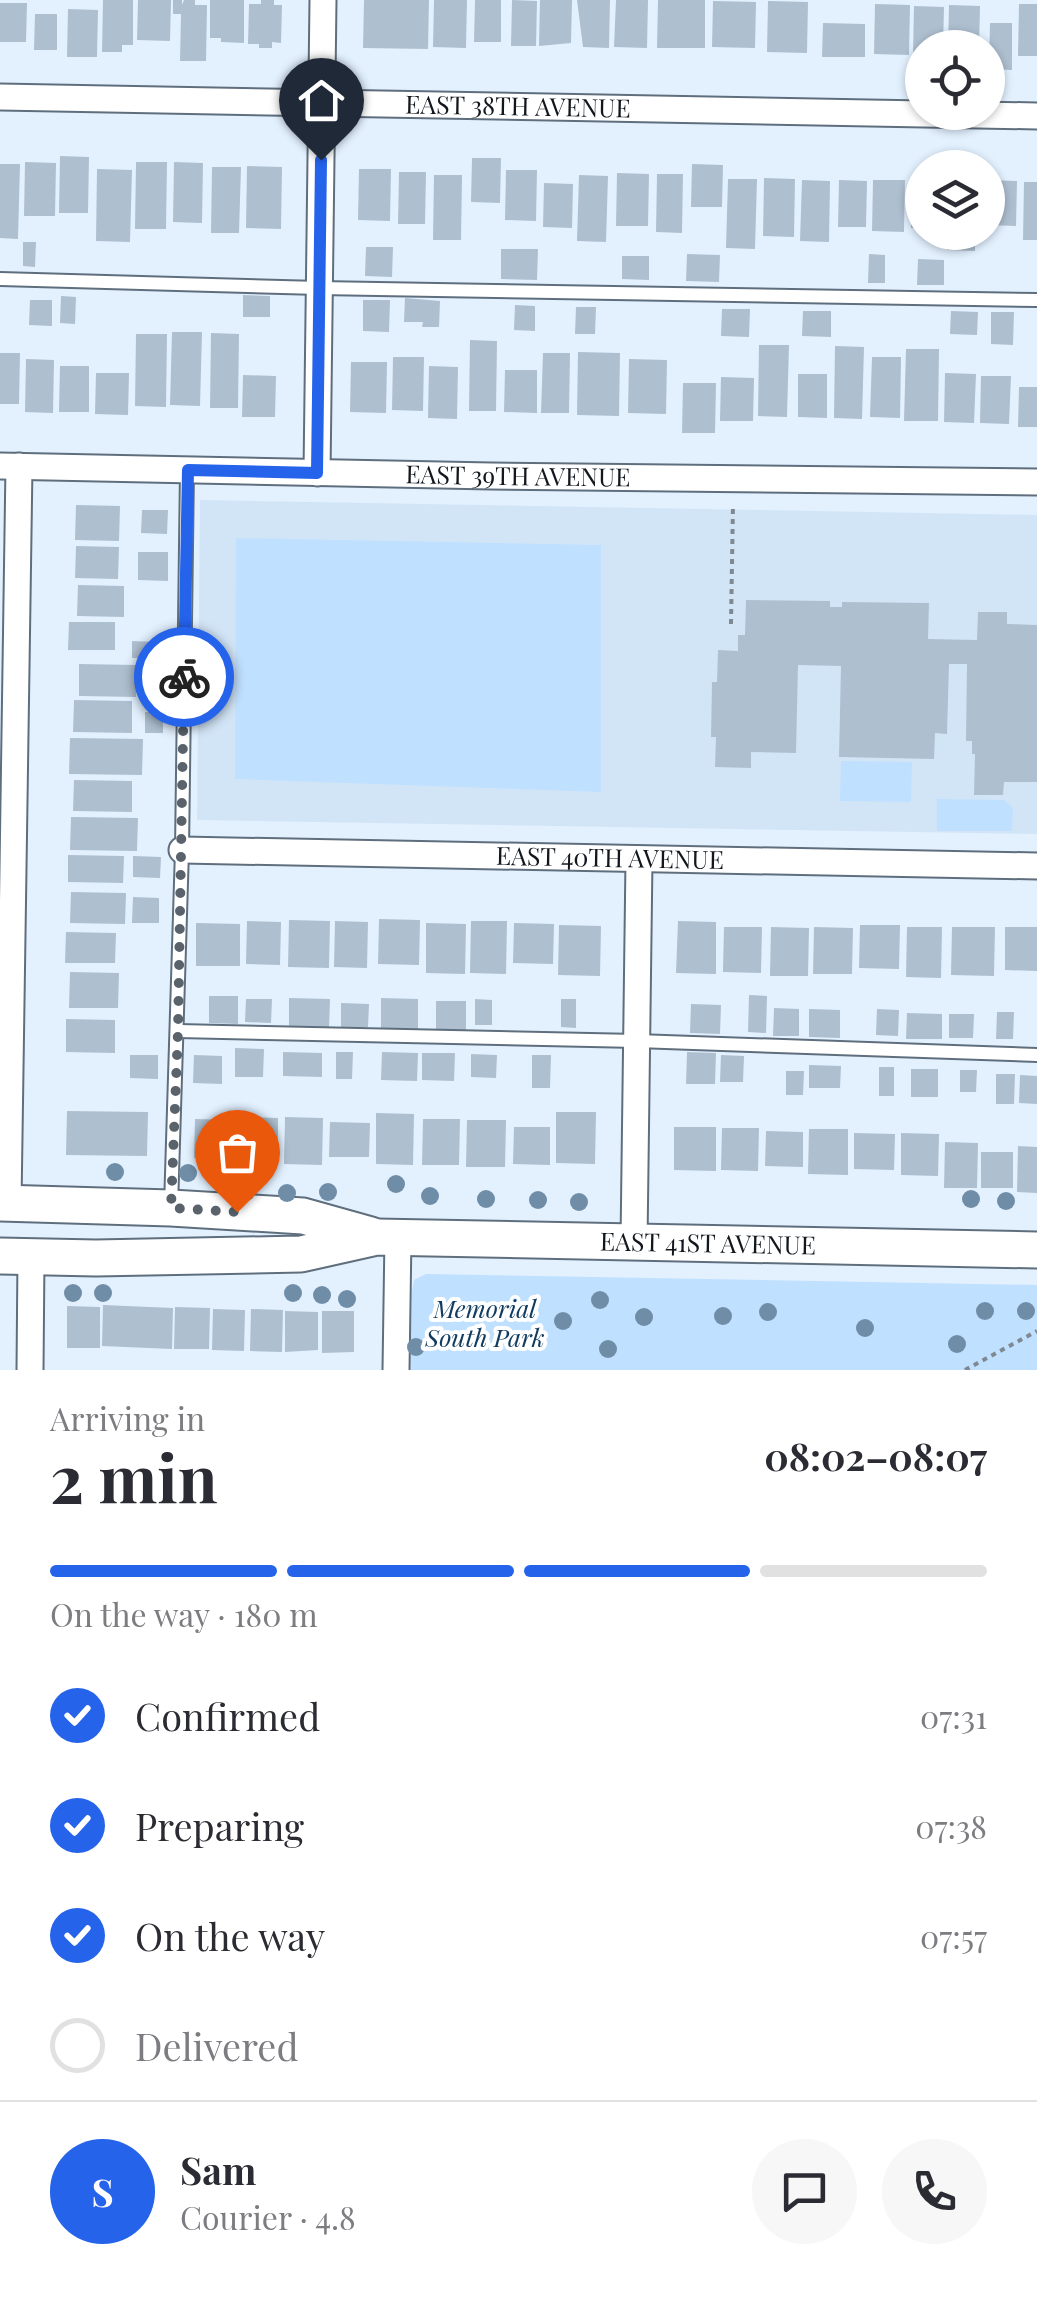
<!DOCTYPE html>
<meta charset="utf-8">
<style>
:root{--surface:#fff;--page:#f7f7f7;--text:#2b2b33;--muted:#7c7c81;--line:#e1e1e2;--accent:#2563eb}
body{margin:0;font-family:"Playfair Display",serif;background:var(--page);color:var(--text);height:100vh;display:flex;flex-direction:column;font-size:38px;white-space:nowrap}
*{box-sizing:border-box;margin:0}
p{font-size:32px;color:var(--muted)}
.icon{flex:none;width:55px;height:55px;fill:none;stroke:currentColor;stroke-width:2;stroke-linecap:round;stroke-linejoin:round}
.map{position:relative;height:1370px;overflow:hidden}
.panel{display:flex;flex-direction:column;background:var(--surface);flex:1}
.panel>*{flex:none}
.buttons{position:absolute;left:905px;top:30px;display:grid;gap:20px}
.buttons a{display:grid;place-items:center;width:100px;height:100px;border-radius:50%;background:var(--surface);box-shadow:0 2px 8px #0004;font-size:50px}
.pin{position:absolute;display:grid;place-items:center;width:85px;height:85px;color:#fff;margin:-102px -42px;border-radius:50% 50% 50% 0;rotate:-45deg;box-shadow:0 0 10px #0007}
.pin .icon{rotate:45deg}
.courier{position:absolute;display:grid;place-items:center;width:100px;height:100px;margin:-50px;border:8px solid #2563eb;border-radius:50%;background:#fff;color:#222;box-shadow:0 2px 12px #0007}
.headline em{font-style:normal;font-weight:700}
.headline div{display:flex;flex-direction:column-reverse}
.headline{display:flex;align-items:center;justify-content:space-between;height:170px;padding:0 50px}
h1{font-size:65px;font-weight:700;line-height:75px}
.bar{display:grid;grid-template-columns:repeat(4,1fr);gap:15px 10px;align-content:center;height:120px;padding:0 50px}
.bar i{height:12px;border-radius:8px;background:var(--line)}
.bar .current{background:var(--accent)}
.bar p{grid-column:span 4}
.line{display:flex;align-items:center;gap:25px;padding:0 50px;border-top:2px solid var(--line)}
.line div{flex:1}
.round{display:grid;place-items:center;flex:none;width:105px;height:105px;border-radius:52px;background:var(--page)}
ol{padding:0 50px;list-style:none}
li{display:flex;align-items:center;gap:30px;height:110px}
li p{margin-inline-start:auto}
li .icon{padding:10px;border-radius:50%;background:var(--accent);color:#fff;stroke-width:4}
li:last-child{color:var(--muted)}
li i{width:55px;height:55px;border:5px solid var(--line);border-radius:50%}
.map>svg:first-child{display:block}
</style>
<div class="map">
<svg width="1037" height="1370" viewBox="0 0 1037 1370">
<rect width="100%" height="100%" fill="#e3f1ff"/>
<!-- built -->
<polygon fill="#d2e5f7" points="200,500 1037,515 1037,834 197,820"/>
<!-- green -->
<g fill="#c0e0ff">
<polygon points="236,538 601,545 601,792 235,779"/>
<polygon points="841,761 912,762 911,802 840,801"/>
<polygon points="937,799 1004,800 1013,808 1012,831 937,831"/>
<polygon points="426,1274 1037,1285 1037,1370 410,1370 412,1292 414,1280"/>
</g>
<!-- building -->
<g fill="#aebfd0">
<polygon points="103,0 133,0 133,45 122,45 122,52 102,52"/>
<polygon points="138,0 171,0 170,41 137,40"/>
<polygon points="173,0 182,0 182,5 184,0 195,0 195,5 207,5 206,61 180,61 181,14 173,14"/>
<polygon points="210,0 244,0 244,43 221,42 221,38 210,38"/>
<polygon points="261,0 274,0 274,5 282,5 281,43 272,42 272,48 259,48 259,44 248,44 249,4 261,4"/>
<polygon points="364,0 429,0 428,49 363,48"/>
<polygon points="434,0 467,0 466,48 433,47"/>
<polygon points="475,0 501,0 501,42 474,42"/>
<polygon points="512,0 537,1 536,46 511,46"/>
<polygon points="540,0 572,0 571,43 539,46"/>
<polygon points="577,0 610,0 609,48 583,47"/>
<polygon points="616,0 648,0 647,48 614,47"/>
<polygon points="658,0 705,0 705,48 657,48"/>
<polygon points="713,1 756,2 755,48 712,47"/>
<polygon points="768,1 808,2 807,53 767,52"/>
<polygon points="0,3 27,3 26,42 0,42"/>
<polygon points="875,4 910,5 909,55 874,54"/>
<polygon points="1019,4 1037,4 1037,56 1018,56"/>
<polygon points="949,5 980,6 979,48 948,48"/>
<polygon points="914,6 944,7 943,48 922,48 922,55 913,55"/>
<polygon points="68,9 98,10 97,57 67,57"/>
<polygon points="35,14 57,14 57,50 34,50"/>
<polygon points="823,23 865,24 865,57 822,57"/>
<polygon points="990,23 1012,23 1012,70 989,69"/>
<polygon points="60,156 89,157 88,213 59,213"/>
<polygon points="472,158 501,158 500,203 471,202"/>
<polygon points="25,162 56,163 55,216 24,216"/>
<polygon points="136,162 167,162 166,229 135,229"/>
<polygon points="174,162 203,163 202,223 173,222"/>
<polygon points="0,164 20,164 18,239 0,238"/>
<polygon points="692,164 723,165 722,207 691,207"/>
<polygon points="247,166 282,167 281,229 246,228"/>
<polygon points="212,167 241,167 239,233 211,233"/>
<polygon points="97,169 132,170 130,242 96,241"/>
<polygon points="359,169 391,169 390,221 358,220"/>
<polygon points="506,170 537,170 536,221 505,220"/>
<polygon points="399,172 426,172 425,224 398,224"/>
<polygon points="617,173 649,174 648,226 616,226"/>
<polygon points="657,174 683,174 682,233 656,232"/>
<polygon points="434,175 462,175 461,240 433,240"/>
<polygon points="579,175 608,176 606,242 577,241"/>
<polygon points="764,178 795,179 794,237 763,236"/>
<polygon points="728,179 757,179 755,249 726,248"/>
<rect x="911" y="179" width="11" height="49"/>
<polygon points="802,180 830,181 829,242 800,241"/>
<polygon points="839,180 867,181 866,227 838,227"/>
<polygon points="873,180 905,180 904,232 872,231"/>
<polygon points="988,180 1017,181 1016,226 988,225"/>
<polygon points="1024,182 1037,182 1037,240 1023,240"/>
<polygon points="544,183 573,184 572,228 543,227"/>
<polygon points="947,232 975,232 975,251 947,250"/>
<polygon points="23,242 36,242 35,267 23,266"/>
<polygon points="366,247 393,247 392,277 365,276"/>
<polygon points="501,249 538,249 537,280 501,279"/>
<polygon points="687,254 720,255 719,282 686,281"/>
<polygon points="869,254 885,255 885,283 868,283"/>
<polygon points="622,256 649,256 649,280 622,279"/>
<polygon points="918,259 944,260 944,285 917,285"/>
<polygon points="243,295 270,296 270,317 243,317"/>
<polygon points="61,296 76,297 75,324 60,323"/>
<polygon points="405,298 440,301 439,327 422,327 423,322 404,322"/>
<polygon points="30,300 52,300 52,326 29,325"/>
<polygon points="363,300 390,300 389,332 363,331"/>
<polygon points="515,305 535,306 535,331 514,330"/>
<polygon points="576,307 596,307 595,334 575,334"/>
<polygon points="722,309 750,309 749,337 721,336"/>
<polygon points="803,311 831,311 831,337 802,336"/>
<polygon points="951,311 978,312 977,335 950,334"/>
<polygon points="991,312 1014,312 1013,345 991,344"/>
<polygon points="172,332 202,332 200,406 170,405"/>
<polygon points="211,333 239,334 238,408 210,408"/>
<polygon points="136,334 167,334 166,407 135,406"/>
<polygon points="470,340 497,341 496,411 469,411"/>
<polygon points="759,345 789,345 787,417 758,416"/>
<polygon points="835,346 864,347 862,419 834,418"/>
<polygon points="906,349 939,349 938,421 904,421"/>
<polygon points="578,352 620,353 619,416 577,415"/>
<polygon points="0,353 20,353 19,404 0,404"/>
<polygon points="543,353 570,353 569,413 541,413"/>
<polygon points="393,357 424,357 423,411 392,410"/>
<polygon points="872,357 901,357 900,418 870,417"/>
<polygon points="26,359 54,360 53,413 25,412"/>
<polygon points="629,359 667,360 666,414 628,413"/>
<polygon points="351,362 387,362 386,413 350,412"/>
<polygon points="60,366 89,366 89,412 59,412"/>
<polygon points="429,366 458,367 457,419 428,418"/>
<polygon points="505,370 537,370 537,413 504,412"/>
<polygon points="96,373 129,373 128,415 95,414"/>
<polygon points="945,373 976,374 974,423 944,422"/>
<polygon points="798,374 827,374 827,418 798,417"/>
<polygon points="243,375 276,376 275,417 242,417"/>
<polygon points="981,376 1011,376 1009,424 980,423"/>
<polygon points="721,377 754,378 753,421 720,421"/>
<polygon points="683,383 716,383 715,433 682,433"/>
<polygon points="1019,387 1037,387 1037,427 1018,427"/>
<polygon points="76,505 120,506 119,541 75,540"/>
<polygon points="142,510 168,510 167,534 141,533"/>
<polygon points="76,546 119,547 118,579 75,578"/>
<polygon points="138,552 168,552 168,581 138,580"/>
<polygon points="78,585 124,586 124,617 77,616"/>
<polygon points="746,600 830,601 830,607 842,607 842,602 929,603 928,639 977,640 978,612 1007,612 1007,624 1037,625 1037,782 1004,782 1003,795 974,795 975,754 972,754 972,741 966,741 967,664 949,664 947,734 935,733 934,759 839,757 841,666 798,665 796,753 751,752 751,768 715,767 716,737 711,737 712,682 717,682 718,650 738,651 738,635 745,635"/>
<polygon points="69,622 115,622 115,650 68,650"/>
<polygon points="132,641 157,642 157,658 132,658"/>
<polygon points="79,664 136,665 136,697 79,696"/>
<polygon points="74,700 132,701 132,733 73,732"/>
<rect x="145" y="712" width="18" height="21"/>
<polygon points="70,738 143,739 142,775 69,774"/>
<polygon points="74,780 132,781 132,812 73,811"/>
<polygon points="71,817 138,818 137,851 70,850"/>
<polygon points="68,855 124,856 123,883 68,882"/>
<polygon points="133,856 161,857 160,878 133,877"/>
<polygon points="71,892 126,893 125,924 70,923"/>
<polygon points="133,897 159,898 159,923 132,923"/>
<polygon points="379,919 420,920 419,965 378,964"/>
<polygon points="289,920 330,921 329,968 288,967"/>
<polygon points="247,921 281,922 280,965 246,964"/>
<polygon points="335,921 368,922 367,968 334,967"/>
<polygon points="471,921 507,921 506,974 470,973"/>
<polygon points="678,921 716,922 716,974 676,973"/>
<polygon points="196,923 240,924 240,966 196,966"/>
<polygon points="426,923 466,924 465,974 426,973"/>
<polygon points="514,923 554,924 553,964 513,963"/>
<polygon points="559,925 601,926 600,976 558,975"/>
<polygon points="860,925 900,925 899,969 859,968"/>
<polygon points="724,927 762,927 761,973 723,972"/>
<polygon points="771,927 809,928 808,976 770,976"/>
<polygon points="814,927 853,928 852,974 813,974"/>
<polygon points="907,927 942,927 941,978 906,977"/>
<polygon points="952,927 995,927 994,976 951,975"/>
<polygon points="1005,927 1037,927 1037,971 1005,970"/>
<polygon points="66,932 116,933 115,963 65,963"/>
<polygon points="70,972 119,973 118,1008 69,1008"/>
<polygon points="749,995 767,996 766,1033 748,1032"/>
<polygon points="209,996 238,996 238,1024 209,1023"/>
<polygon points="289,998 330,999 329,1029 289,1028"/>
<polygon points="381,998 418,999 418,1029 381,1029"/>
<polygon points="246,999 272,999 271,1023 245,1022"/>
<polygon points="475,999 492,1000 492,1025 475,1025"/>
<polygon points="561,999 576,999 576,1028 561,1027"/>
<polygon points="436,1001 466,1001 466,1031 436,1030"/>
<polygon points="341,1003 369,1004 368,1027 341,1027"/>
<polygon points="691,1004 721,1005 720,1034 690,1033"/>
<polygon points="774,1008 799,1009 799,1036 773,1036"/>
<polygon points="809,1009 840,1010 840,1038 809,1037"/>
<polygon points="877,1009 899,1010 898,1036 876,1035"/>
<polygon points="997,1012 1014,1012 1013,1039 996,1039"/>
<polygon points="907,1013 942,1014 942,1039 906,1039"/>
<polygon points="949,1014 974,1014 973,1038 949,1038"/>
<polygon points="66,1019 115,1020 115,1053 66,1052"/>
<polygon points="235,1048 264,1049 263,1077 235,1077"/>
<polygon points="283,1052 322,1053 322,1077 283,1076"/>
<polygon points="336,1052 353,1052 352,1079 336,1079"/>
<polygon points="382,1052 418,1053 417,1081 381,1080"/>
<polygon points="687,1052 716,1053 715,1084 686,1084"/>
<polygon points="422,1053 455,1053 454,1081 422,1080"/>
<polygon points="471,1054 497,1055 496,1078 471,1077"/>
<polygon points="130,1055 158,1055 158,1079 130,1078"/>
<polygon points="194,1055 222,1056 222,1084 193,1083"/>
<polygon points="532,1055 551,1055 550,1088 532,1088"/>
<polygon points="721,1055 744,1056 743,1082 720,1082"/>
<polygon points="809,1065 841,1066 840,1088 809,1088"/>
<rect x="879" y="1067" width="15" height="29"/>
<rect x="911" y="1069" width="27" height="28"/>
<polygon points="960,1070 977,1070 976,1092 960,1092"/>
<polygon points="786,1071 804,1071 803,1095 786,1095"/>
<polygon points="996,1074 1015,1074 1014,1104 996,1104"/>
<polygon points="1020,1075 1037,1076 1037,1104 1019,1103"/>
<polygon points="67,1111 148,1112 147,1156 66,1155"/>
<polygon points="556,1112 596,1112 595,1164 556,1163"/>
<polygon points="376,1113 414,1114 413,1165 376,1164"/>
<polygon points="240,1117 278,1118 278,1165 239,1164"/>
<polygon points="285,1117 323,1118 322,1165 284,1164"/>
<polygon points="195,1119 233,1120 232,1158 194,1158"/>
<polygon points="423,1119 460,1119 459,1165 422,1165"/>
<polygon points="467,1120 506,1120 505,1167 466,1167"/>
<polygon points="330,1122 370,1123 369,1157 329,1157"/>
<polygon points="514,1127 550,1127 550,1165 513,1164"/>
<polygon points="674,1127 716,1127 716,1171 674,1170"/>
<polygon points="722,1128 759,1128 758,1171 721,1170"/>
<polygon points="809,1129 848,1129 848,1175 808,1174"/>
<polygon points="766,1131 803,1132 803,1167 765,1166"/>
<polygon points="854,1133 895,1134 894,1170 854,1169"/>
<polygon points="901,1133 939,1134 938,1176 901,1175"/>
<polygon points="945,1142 978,1143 977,1188 944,1188"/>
<polygon points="1018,1146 1037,1147 1037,1193 1017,1192"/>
<rect x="981" y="1152" width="32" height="36"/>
<polygon points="103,1305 173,1308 172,1349 102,1346"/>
<polygon points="67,1306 100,1307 100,1348 67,1348"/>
<polygon points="175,1307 210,1308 209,1349 174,1349"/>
<polygon points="213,1309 245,1310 244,1351 212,1350"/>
<polygon points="251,1309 283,1310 282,1352 250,1351"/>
<polygon points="285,1311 318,1312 318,1350 285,1352"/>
<polygon points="322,1311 354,1311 354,1352 322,1353"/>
</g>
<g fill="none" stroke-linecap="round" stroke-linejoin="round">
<!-- lane casing -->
<g stroke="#5f6e7d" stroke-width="16">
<g id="lane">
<polyline points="0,279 319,288 1037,300"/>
<polyline points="178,1031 637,1041 1037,1055"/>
<polyline points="171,1207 182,850 187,470"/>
</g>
</g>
<!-- street casing -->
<g stroke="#5f6e7d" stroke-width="29">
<g id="street">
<path id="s1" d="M0,97L1037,116"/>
<path id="s2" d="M0,466L491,476L1037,482"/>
<polyline points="317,473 323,0"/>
<path id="s3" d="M182,850L1037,866"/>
<polyline points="8,1203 19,466"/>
<polyline points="634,1242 639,860"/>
<polyline points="30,1370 31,1256"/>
<polyline points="396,1370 398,1237"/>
</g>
</g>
<!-- secondary casing -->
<g stroke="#5f6e7d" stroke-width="39">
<g id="secondary">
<polyline points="0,1203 171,1208 303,1216 371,1235"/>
<path id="s4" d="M0,1256L96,1258L301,1254L377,1237L1037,1250"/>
</g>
</g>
<!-- path -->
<g stroke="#7f8994" stroke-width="4" stroke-dasharray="5 5" stroke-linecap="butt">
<polyline points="731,624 733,504"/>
<polyline points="965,1370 1037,1331"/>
</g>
<!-- lane -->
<use href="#lane" stroke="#fff" stroke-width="12"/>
<!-- street -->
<use href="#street" stroke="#fff" stroke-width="25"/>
<!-- secondary -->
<use href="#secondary" stroke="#fff" stroke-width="35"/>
</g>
<!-- trees -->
<g fill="#708da8">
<circle cx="115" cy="1172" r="9"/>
<circle cx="188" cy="1173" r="9"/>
<circle cx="235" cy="1177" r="9"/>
<circle cx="396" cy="1184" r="9"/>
<circle cx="246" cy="1192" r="9"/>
<circle cx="328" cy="1192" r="9"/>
<circle cx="287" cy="1193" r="9"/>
<circle cx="430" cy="1196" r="9"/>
<circle cx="486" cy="1199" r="9"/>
<circle cx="971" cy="1199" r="9"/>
<circle cx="538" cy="1200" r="9"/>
<circle cx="1006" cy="1201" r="9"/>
<circle cx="579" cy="1202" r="9"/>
<circle cx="73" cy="1293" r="9"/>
<circle cx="103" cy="1293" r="9"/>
<circle cx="293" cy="1293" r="9"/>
<circle cx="322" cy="1295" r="9"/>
<circle cx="347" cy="1299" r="9"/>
<circle cx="600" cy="1300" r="9"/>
<circle cx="985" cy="1311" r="9"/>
<circle cx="1026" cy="1311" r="9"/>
<circle cx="768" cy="1312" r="9"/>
<circle cx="723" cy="1316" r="9"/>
<circle cx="644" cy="1317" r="9"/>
<circle cx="563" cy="1321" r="9"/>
<circle cx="865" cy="1328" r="9"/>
<circle cx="957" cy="1344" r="9"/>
<circle cx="416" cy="1347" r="9"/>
<circle cx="608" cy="1349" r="9"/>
</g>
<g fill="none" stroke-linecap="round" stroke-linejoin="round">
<!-- done -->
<polyline stroke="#5a636c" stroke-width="10" stroke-dasharray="0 18" points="184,677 178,1031 171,1208 237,1212"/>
<!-- route -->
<polyline stroke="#2563eb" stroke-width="12" points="184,677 188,470 317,473 321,160"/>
</g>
<g text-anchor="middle" stroke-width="8" stroke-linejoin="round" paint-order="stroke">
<!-- street labels -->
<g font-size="25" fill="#11171d" stroke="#fff">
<text dy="9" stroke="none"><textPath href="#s1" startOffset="518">EAST 38TH AVENUE</textPath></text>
<text dy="9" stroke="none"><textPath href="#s2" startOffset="518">EAST 39TH AVENUE</textPath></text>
<text dy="9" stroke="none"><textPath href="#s3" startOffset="428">EAST 40TH AVENUE</textPath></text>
<text dy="9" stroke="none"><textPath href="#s4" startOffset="710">EAST 41ST AVENUE</textPath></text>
</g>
<!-- park labels -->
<g font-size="25" font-style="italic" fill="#113c60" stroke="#fff">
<text x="485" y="1318">Memorial<tspan x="485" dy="29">South Park</tspan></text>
</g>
</g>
</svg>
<div class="buttons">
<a><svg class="icon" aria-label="locate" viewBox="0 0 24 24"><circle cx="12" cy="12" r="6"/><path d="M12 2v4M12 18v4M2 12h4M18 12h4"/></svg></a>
<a><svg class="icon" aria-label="layers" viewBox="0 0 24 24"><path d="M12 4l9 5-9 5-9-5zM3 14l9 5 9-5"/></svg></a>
</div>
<div class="pin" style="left:237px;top:1212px;background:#ea580c"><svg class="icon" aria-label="bag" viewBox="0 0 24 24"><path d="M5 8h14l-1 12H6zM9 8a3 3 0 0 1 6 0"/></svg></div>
<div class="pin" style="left:321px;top:160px;background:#1f2937"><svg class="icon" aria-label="home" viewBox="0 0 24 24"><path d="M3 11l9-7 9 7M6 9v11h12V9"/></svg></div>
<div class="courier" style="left:184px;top:677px"><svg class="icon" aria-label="bike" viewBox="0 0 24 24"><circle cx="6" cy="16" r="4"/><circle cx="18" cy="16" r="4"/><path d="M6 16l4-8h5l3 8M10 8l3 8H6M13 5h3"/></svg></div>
</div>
<section class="panel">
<div class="headline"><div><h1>2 min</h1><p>Arriving in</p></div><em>08:02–08:07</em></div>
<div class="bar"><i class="current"></i><i class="current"></i><i class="current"></i><i></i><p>On the way · 180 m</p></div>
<ol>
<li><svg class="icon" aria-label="check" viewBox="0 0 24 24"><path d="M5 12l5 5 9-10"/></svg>Confirmed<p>07:31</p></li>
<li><svg class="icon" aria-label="check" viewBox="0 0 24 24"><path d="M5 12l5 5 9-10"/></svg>Preparing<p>07:38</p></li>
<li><svg class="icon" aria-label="check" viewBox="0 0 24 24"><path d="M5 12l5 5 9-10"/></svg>On the way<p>07:57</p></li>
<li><i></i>Delivered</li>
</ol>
<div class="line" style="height:180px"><b class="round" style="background:var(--accent);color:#fff">S</b><div><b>Sam</b><p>Courier · 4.8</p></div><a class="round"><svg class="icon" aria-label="chat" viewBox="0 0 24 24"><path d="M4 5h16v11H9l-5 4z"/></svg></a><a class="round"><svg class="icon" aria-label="phone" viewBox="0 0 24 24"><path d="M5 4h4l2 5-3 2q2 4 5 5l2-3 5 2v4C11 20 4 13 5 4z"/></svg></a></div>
</section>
